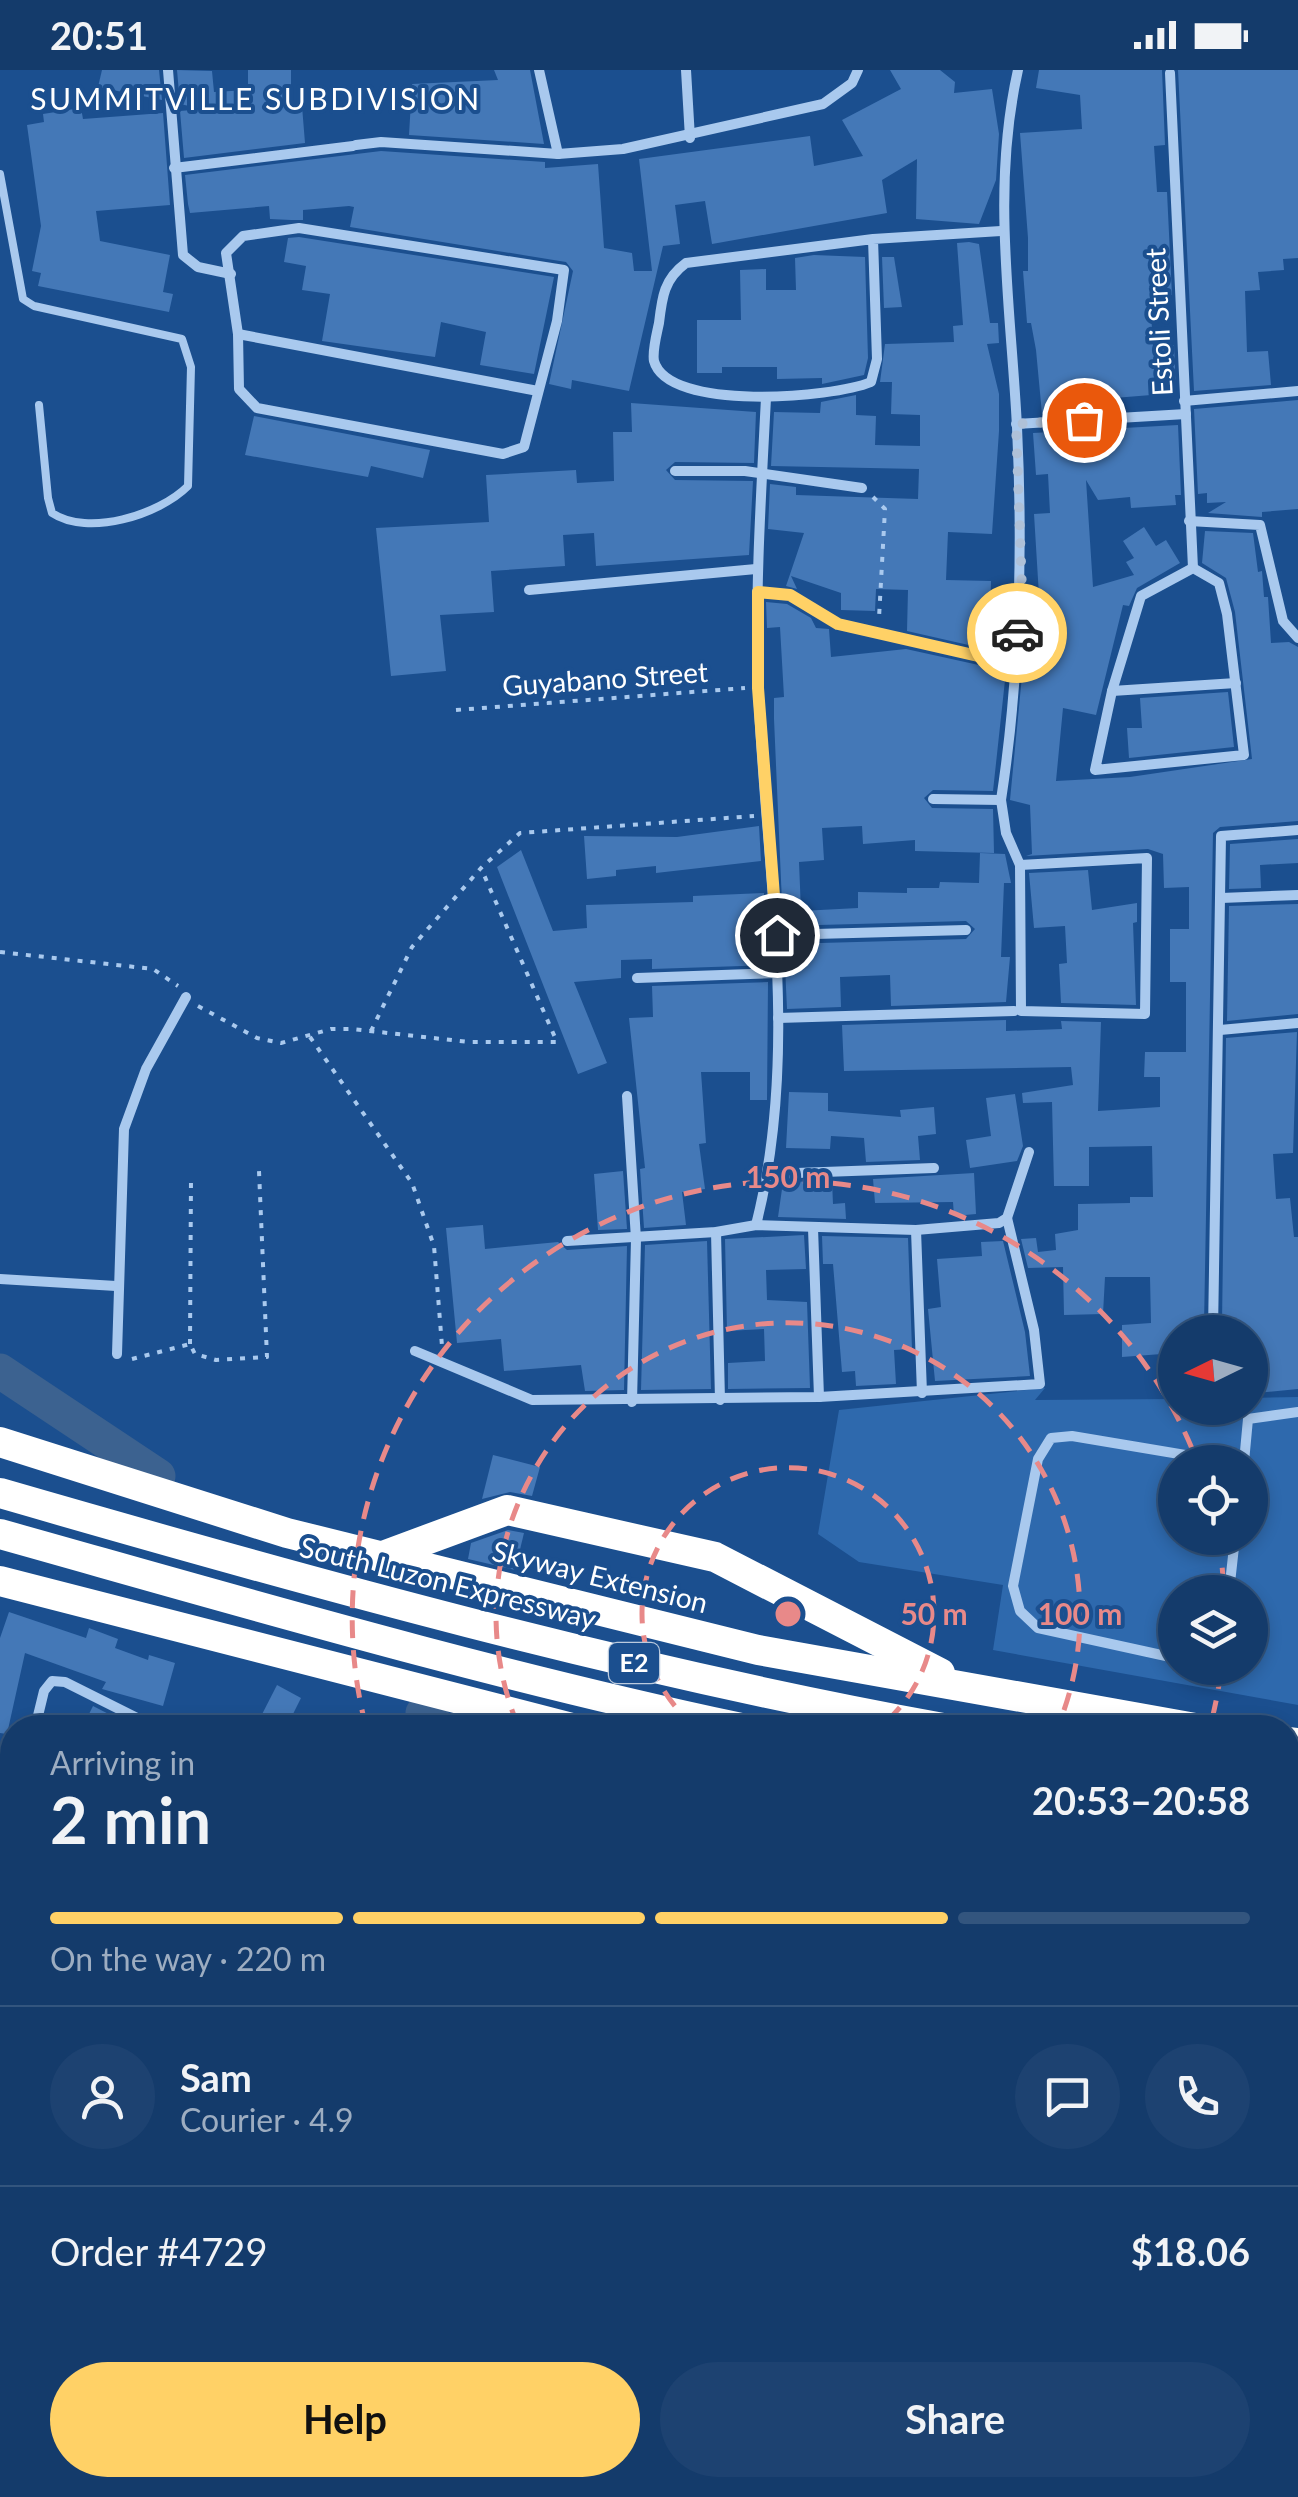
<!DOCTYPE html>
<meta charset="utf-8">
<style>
:root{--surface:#143b6b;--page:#1d4271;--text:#f1f3f6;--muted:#9dadc1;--line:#33557e;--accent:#ffd166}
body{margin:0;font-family:Lato,sans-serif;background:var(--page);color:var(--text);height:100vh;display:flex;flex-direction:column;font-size:38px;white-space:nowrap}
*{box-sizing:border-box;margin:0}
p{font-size:32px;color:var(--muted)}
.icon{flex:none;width:55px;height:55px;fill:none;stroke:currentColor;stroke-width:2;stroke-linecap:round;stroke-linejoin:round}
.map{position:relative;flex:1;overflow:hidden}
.drawer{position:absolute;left:0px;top:1645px;width:1300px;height:782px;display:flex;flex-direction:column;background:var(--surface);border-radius:40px 40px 0 0;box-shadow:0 5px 15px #0003,0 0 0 2px var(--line)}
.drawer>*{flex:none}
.needle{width:65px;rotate:265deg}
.tools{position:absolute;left:1158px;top:1245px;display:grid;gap:20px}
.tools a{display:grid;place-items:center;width:110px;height:110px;border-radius:50%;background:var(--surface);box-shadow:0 5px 15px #0003,0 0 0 2px var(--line);font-size:50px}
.pin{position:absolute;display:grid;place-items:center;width:85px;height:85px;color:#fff;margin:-42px;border:5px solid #fff;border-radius:50%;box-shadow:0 2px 10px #0007}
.courier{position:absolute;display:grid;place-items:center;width:100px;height:100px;margin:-50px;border:8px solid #ffd166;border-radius:50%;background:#fff;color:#222;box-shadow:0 2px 12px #0007}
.summary em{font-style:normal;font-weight:700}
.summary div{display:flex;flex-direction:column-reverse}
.summary{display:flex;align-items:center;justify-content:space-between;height:170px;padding:0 50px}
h1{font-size:65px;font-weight:700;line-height:75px}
.bar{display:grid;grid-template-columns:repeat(4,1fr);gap:15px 10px;align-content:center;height:120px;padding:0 50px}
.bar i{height:12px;border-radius:8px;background:var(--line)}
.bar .on{background:var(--accent)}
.bar p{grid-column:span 4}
.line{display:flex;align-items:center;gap:25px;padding:0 50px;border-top:2px solid var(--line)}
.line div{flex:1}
.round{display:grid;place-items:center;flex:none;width:105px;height:105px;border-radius:52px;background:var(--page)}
.primary-button{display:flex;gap:20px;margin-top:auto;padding:20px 50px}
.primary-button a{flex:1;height:115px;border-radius:60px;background:var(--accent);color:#111;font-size:40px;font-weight:700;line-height:115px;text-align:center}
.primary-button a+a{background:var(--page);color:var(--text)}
.status{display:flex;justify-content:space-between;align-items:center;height:70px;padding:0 50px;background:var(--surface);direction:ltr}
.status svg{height:28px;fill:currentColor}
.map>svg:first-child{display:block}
</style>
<div class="status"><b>20:51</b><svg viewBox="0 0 49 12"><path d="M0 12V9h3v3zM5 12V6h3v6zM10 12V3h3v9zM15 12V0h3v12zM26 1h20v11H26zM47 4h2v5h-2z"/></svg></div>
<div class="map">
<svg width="1298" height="2427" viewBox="0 0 1298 2427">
<rect width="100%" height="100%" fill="#1b4f8f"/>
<!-- green -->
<path fill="#2e69ad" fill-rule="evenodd" d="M1045,1318L1035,1330L1175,1329V1338H1250V1328L1298,1327V1635L993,1580L1003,1515L859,1492L818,1464L839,1340ZM1175,1392H1250V1468H1175ZM1175,1522H1250V1598H1175Z"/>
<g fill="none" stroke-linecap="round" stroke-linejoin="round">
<!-- river -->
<g stroke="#3c6290" stroke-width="35">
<polyline points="0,1301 158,1406"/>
<polyline points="423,1643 440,1658"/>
<polyline points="1288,1839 1298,1846"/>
</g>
</g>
<!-- building -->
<g fill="#4478b7">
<polygon points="102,0 159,0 162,30 98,17"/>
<polygon points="177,0 212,1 214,22 248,20 248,0 291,0 291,37 302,36 305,73 184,88 180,41 203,39 180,34"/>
<polygon points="494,0 530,0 544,74 409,65 412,14 498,10"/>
<polygon points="890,0 940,0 955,12 954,23 992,19 999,64 996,110 979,154 916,149 917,89 882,110 887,143 712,174 705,131 675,135 680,174 663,176 629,321 572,310 571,319 549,314 573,201 566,192 350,157 354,137 349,136 303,140 303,150 291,150 270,149 269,136 190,143 188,134 185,105 381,81 545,92 545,98 598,94 604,178 632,183 634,201 652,201 639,89 810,66 814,96 863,86 842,50 901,19"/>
<polygon points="1039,0 1162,0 1165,75 1154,76 1157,122 1167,122 1172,225 1150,226 1153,276 1174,275 1176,323 1077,331 1078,342 1042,344 1036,280 1031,253 1027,253 1023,201 1028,201 1028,168 1020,63 1082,59 1080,25 1036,18"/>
<polygon points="1178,0 1298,0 1298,188 1283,189 1284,200 1258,202 1260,220 1245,221 1247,282 1268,281 1271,315 1194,321"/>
<polygon points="81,38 83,49 163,43 170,135 96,141 100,171 170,185 163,222 173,224 169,242 38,216 41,203 32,201 41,156 27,55 44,52 43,44"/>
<polygon points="299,167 554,207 534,304 480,295 486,262 441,252 435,287 322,271 330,224 302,220 306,196 284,192 288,168"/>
<polygon points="969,172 979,174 990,253 998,253 999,273 987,274 999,324 999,361 992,464 948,462 946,510 991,511 990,550 1009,552 1008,584 907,561 908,520 876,519 875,541 841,540 841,523 791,506 797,519 786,516 804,463 768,459 770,414 796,417 796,425 918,429 919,399 771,396 774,342 820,343 821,332 856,325 856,345 876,346 875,375 920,376 920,345 891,344 892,312 880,312 885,274 954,272 953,256 963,255 957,173"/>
<polygon points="814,185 865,187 868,288 864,305 822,314 822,308 777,309 777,297 722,297 722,303 697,303 697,250 741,250 740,200 766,199 766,220 796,220 795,188"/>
<polygon points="882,187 894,187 902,237 884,238"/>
<polygon points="1298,330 1298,439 1262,442 1262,447 1208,443 1226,432 1207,433 1207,423 1198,424 1194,339"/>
<polygon points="631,333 756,342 754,393 675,392 666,400 675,410 753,411 749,485 596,496 594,463 563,465 565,496 491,501 494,542 440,545 446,601 391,606 376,458 489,452 486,405 576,400 577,413 614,411 613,362 632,362"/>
<polygon points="254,346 430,380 423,408 371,396 368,407 245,385"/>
<polygon points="1178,355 1181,425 1175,425 1176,435 1131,438 1130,427 1098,430 1086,410 1093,517 1134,505 1126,492 1134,488 1123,471 1144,457 1156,476 1166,470 1180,493 1137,518 1129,536 1123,535 1096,645 1063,638 1056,711 1130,707 1252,689 1235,542 1226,508 1202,493 1205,461 1253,463 1258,502 1262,501 1264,527 1268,527 1271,573 1289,572 1298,577 1298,751 1220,757 1213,763 1204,1255 1193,1256 1193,1262 1175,1262 1175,1283 1122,1287 1122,1255 1151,1253 1150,1207 1105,1207 1103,1244 1064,1245 1063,1197 1028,1198 1021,1169 1036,1168 1038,1182 1056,1180 1055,1164 1078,1160 1078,1134 1130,1133 1130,1127 1153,1127 1152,1076 1089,1077 1089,1116 1054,1116 1052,1032 1023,1033 1022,1023 1073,1015 1071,997 844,1001 842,955 1006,950 1006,961 1062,959 1061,951 1101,952 1098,1041 1160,1037 1160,1007 1144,1007 1145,982 1186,982 1186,912 1170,912 1170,859 1189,859 1189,817 1164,818 1163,784 1148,779 1026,786 1032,784 1030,735 1010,730 1027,554 1032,555 1034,541 1040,542 1034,444 1050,443 1048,404 1036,405 1033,363"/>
<polygon points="766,532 787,534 811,548 816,558 829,559 831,587 906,579 1006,601 993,721 933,720 924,728 932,738 993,739 994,783 915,781 915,770 863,774 862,756 822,758 824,790 799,792 801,841 858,838 858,822 907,823 907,818 939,818 940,812 979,813 980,783 1005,784 1011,813 1004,813 1001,887 1010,887 1006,932 891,936 890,905 840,907 841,937 787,939 784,874 966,869 975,859 966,851 783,856 774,649 774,628 784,627 780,557 767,558"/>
<polygon points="1228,622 1234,677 1129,688 1127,658 1142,658 1140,628"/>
<polygon points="759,756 761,791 656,803 656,796 616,800 616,806 587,809 584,766 677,767"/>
<polygon points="1298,769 1298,793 1260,795 1261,818 1229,819 1230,774"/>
<polygon points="521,780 553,861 587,858 586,835 693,832 693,826 764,823 768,895 652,899 652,889 621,890 621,908 574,912 607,993 578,1004 497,797"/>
<polygon points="1088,800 1092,840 1137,833 1137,852 1133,853 1136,935 1061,933 1059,894 1067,893 1065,856 1034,858 1029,803"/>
<polygon points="1298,834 1298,944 1227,951 1229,836"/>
<polygon points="768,912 767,1030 750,1030 750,1002 701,1002 706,1073 699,1074 705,1119 682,1122 686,1155 644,1158 640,1099 645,1098 629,948 653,947 652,916"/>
<polygon points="1297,962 1293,1083 1273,1084 1276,1129 1290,1128 1294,1167 1298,1167 1298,1319 1257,1323 1258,1307 1250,1306 1254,1262 1225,1262 1222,1253 1226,968"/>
<polygon points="789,1022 828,1023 828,1041 901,1047 900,1040 934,1037 936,1064 918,1066 920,1090 866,1092 864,1068 831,1066 830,1079 786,1078"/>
<polygon points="1015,1024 1023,1076 1017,1091 970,1098 966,1070 991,1066 986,1028"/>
<polygon points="623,1101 627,1159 598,1160 594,1104"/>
<polygon points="974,1103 976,1144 954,1146 953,1132 875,1133 873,1109"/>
<polygon points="832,1111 833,1134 845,1133 846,1149 778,1147 783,1112"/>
<polygon points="483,1155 485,1179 558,1172 567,1180 627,1176 624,1320 585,1321 581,1295 504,1301 501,1269 457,1273 446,1158"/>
<polygon points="804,1165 806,1199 766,1200 767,1230 807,1232 810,1318 728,1319 728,1293 765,1291 764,1259 727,1261 725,1169"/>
<polygon points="822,1166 908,1168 912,1279 894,1280 896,1314 856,1316 855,1301 842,1302 833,1194 823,1194"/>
<polygon points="707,1171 711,1319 641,1320 645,1175"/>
<polygon points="1003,1171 1025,1262 1030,1306 935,1311 928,1239 941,1237 937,1189 982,1186 981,1172"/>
<polygon points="493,1385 540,1397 532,1426 510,1422 482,1429"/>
<polygon points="508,1460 524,1463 515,1500 468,1489 471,1473"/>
<polygon points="9,1542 86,1568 89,1558 118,1569 115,1578 148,1590 149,1585 175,1593 163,1636 102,1619 106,1612 25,1583 7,1664 0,1663 0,1568"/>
<polygon points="277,1615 301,1628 286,1658 255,1658"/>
<polygon points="93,1636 136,1658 82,1658"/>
</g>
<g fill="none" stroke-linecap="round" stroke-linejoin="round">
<!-- path -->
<g stroke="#a9c9ee" stroke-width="4" stroke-dasharray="5 8" stroke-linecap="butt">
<polyline points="873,427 885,439 879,548"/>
<polyline points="456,640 745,618"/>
<polyline points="0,882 153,899 178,916"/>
<polyline points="198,936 257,968 281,973 331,959 352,959 469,972 557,972 481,798"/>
<polyline points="371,961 412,877 481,798 520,763 754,746"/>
<polyline points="310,967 412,1113 434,1176 442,1276"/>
<polyline points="190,1274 191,1108"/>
<polyline points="132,1289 190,1274 195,1284 216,1290 267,1287 259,1101"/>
</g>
<!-- service -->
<path stroke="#a9c9ee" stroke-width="8" d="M0,104L23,229L34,236L182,269L191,297L188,416C159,445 88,467 52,443L48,428L39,335"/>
<!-- minor -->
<g stroke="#a9c9ee" stroke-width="10">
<polyline points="168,0 183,185 198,197 231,204"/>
<polyline points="539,0 558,84"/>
<polyline points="686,0 690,68"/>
<path d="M1018,0C991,119 1011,237 1017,357C1023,482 1020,606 1001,730L1006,763L1020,795L1147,788L1145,944L1021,941L1020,795"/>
<polyline points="1170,3 1193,498"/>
<polyline points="356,75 381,72 558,84 623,79 823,34 852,13 858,0"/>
<polyline points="174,98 353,76"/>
<polygon points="299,158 564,200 557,251 524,377 503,384 257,338 239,319 238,264 226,183 243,166"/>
<path d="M873,169L877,289L871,312C833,328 668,342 654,291C652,281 657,263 659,253C662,227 664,209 686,193L873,169L1001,161"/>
<polyline points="238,264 538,321"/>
<polyline points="1184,331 1298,321"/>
<polyline points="1016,354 1186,344"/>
<polyline points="675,401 745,401 862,418"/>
<polyline points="1189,451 1260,455 1283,551 1298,568"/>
<polygon points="1193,498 1219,513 1227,544 1244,685 1095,700 1112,621 1141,526"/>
<polyline points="529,520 756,499"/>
<polyline points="757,522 790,525 838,554 1013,594"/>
<polyline points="1112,621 1236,613"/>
<polyline points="933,729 1001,730"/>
<polyline points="1221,828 1298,825"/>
<polyline points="777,865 966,860"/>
<polyline points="637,908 777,903"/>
<polyline points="778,948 1014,941"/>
<polyline points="1220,960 1298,953"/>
<polyline points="627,1026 636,1169 632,1332"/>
<polyline points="769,1104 934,1098"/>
<path d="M756,1155C801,978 765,796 758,617C755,520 761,425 766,328"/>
<polyline points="813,1158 819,1327"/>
<polyline points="916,1160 922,1323"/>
<polyline points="716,1162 720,1330"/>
<polyline points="567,1171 716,1162 756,1155 916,1160 999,1153 1007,1148 1029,1082"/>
<polyline points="0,1209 116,1216"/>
<polyline points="1213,1262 1221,766 1298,760"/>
<polyline points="415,1281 532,1330 819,1327 1040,1314 1034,1260 1007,1148"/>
<polyline points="117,1284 124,1059 146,999 186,927"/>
<polyline points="1244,1392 1248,1349 1298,1342"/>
<polyline points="1229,1522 1235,1468"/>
<polyline points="1175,1588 1038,1558 1020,1541 1013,1516 1038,1389 1051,1368 1072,1366 1227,1392"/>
<polyline points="35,1658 44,1621 52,1611 65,1612 157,1658"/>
<polyline points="0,1821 12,1761"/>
<polyline points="0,1832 12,1839"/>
<polyline points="0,1949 12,1959"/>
<polyline points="1288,2132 1298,2131"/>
<polyline points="0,2141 12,2152"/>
<polyline points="1288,2265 1298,2264"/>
<polyline points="0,2376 12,2386"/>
<polyline points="1288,2384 1291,2427"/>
<polyline points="52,2415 68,2427"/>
<polyline points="328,2415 342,2427"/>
<polyline points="579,2415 593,2427"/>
<polyline points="1147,2415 1149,2427"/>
<polyline points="394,2427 404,2415"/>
<polyline points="657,2427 660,2415"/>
<polyline points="1047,2427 1049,2415"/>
</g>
<!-- motorway -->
<g stroke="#fff" stroke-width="30">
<polyline points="0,1372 287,1463 758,1580 1195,1658"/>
<path d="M0,1423C311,1513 624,1600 943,1658"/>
<path d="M0,1464C246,1533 491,1605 741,1658"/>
<polyline points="380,1487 507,1440 715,1487 940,1603"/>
<polyline points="0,1511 572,1658"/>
<polyline points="1288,1672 1298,1673"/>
<polyline points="1288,1714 1298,1715"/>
<polyline points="1288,1752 1298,1754"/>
<polyline points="1288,1792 1298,1793"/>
</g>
</g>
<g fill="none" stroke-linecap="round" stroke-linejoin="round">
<!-- done -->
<polyline stroke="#afc1d8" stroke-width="10" stroke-dasharray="0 18" points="1017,563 1022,520 1016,354 1084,350"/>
<!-- route -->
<polyline stroke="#ffd166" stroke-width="12" points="777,865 758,618 758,522 790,525 838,554 1013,594 1017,563"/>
</g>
<!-- distance rings -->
<g fill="none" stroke="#e88989" stroke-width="5" stroke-dasharray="18 12">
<path d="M696 1657A146 146 0 1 1 880 1657"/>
<path d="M518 1656A292 292 0 1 1 1058 1656"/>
<path d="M1221 1601A437 437 0 0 1 1210 1657M366 1657A437 437 0 0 1 1197 1391M1218 1468A437 437 0 0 1 1224 1521"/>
</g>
<g text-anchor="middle" stroke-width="8" stroke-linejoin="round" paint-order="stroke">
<!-- shield labels -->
<rect fill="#1b4f8f" stroke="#bbcadd" stroke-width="2.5" x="609" y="1573" width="50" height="40" rx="8"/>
<g font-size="25" font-weight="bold" fill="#fff">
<text x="634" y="1602">E2</text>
</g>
<!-- street labels -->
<g font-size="28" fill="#fff" stroke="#1b4f8f">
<text transform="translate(1159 252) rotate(-93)" y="10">Estoli Street</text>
<text transform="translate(605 609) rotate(-4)" y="10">Guyabano Street</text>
<text transform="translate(600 1507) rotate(14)" y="10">Skyway Extension</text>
<text transform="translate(448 1513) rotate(14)" y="10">South Luzon Expressway</text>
</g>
<!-- neighbourhood labels -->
<g font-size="30" letter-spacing="2.5" fill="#fff" stroke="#1b4f8f">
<text x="256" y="40">SUMMITVILLE SUBDIVISION</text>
</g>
</g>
<circle cx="788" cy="1544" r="15" fill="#e88989" stroke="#1b4f8f" stroke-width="5"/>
<g font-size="30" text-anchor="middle" font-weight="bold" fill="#e88989" stroke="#1b4f8f" stroke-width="8" stroke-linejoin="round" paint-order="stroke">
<text x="788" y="1118">150 m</text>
<text x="934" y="1555">50 m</text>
<text x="1080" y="1555">100 m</text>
</g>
</svg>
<div class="tools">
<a><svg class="needle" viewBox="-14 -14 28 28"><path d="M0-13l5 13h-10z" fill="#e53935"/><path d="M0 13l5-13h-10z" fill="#9dadc1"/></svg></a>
<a><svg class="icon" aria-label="locate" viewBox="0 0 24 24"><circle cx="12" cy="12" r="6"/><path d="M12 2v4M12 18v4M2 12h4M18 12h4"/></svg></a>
<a><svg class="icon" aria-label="layers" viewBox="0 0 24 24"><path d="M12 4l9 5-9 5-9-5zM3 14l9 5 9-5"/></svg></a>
</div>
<div class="pin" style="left:1084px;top:350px;background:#ea580c"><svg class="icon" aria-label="bag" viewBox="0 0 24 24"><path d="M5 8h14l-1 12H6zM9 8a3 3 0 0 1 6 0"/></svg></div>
<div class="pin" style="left:777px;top:865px;background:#1f2937"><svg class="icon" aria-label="home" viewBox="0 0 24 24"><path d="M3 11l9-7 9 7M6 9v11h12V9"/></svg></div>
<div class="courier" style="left:1017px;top:563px"><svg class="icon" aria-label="car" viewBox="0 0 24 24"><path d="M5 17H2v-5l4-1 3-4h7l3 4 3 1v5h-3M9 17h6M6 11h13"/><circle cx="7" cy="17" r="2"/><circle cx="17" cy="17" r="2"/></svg></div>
<section class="drawer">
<div class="summary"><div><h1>2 min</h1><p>Arriving in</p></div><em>20:53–20:58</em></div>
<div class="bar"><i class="on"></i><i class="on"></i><i class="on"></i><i></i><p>On the way · 220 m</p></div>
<div class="line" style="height:180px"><a class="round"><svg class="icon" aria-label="person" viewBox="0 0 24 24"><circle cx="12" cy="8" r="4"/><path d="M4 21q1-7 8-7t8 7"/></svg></a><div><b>Sam</b><p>Courier · 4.9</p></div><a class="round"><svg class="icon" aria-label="chat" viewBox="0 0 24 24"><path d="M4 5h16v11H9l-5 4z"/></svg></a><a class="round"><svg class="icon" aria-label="phone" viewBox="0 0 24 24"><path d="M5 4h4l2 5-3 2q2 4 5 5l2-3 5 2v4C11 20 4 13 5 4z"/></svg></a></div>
<div class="line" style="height:130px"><div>Order #4729</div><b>$18.06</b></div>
<div class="primary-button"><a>Help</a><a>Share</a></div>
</section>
</div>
